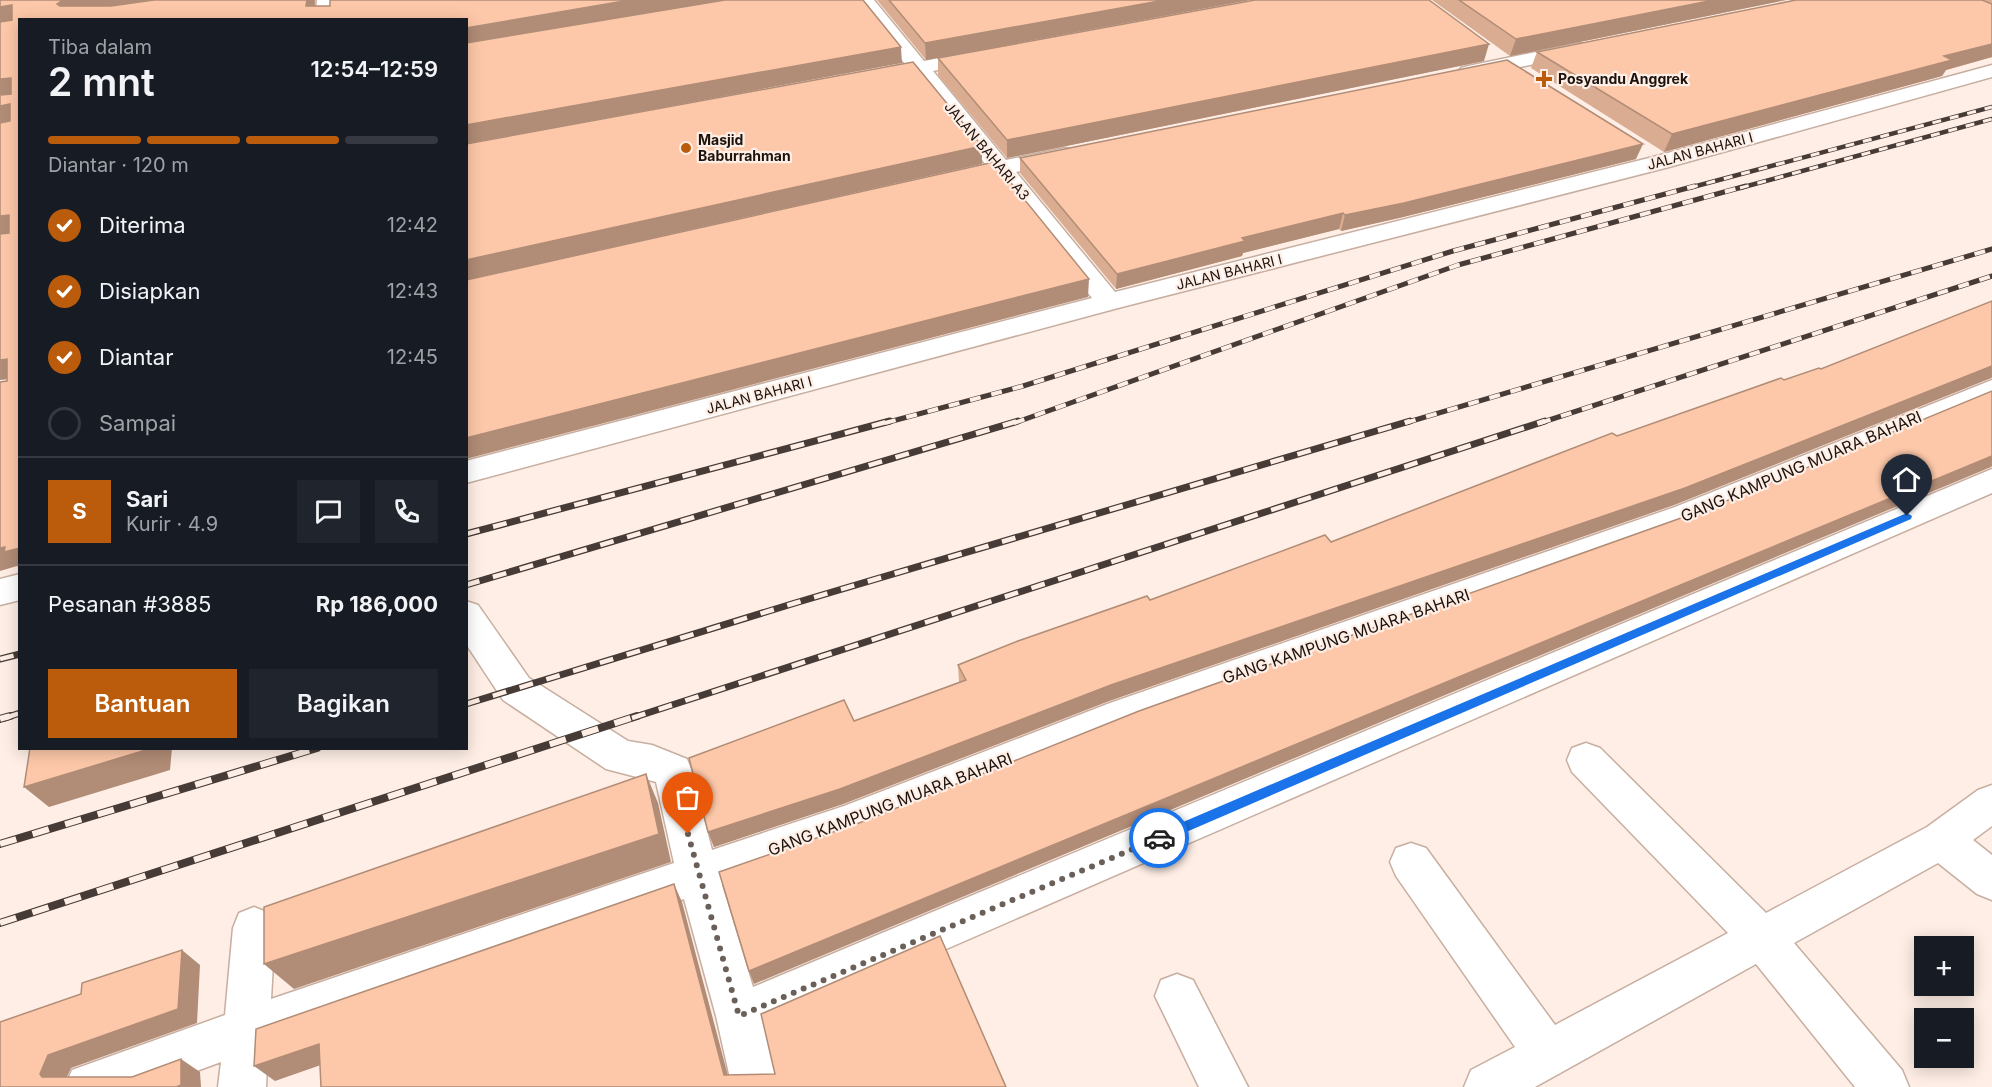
<!DOCTYPE html>
<html lang="id">
<meta charset="utf-8">
<style>
:root{--surface:#171b24;--page:#20242c;--text:#f1f3f6;--muted:#9ea1a6;--line:#363941;--accent:#ba5c0b}
body{margin:0;font-family:Inter,sans-serif;background:var(--page);color:var(--text);height:100vh;display:flex;flex-direction:column;font-size:22px;white-space:nowrap}
*{box-sizing:border-box;margin:0}
p{font-size:20px;color:var(--muted)}
.icon{flex:none;width:33px;height:33px;fill:none;stroke:currentColor;stroke-width:2;stroke-linecap:round;stroke-linejoin:round}
.map{position:relative;flex:1;overflow:hidden}
.details{position:absolute;left:18px;top:18px;width:450px;height:732px;display:flex;flex-direction:column;background:var(--surface);border-radius:0px;box-shadow:0 3px 15px #0003}
.details>*{flex:none}
.fabs{position:absolute;left:1914px;top:936px;display:grid;gap:12px}
.fabs a{display:grid;place-items:center;width:60px;height:60px;border-radius:0px;background:var(--surface);box-shadow:0 3px 15px #0003;font-size:30px}
.pin{position:absolute;display:grid;place-items:center;width:51px;height:51px;color:#fff;margin:-62px -26px;border-radius:50% 50% 50% 0;rotate:-45deg;box-shadow:0 0 6px #0007}
.pin .icon{rotate:45deg}
.courier{position:absolute;display:grid;place-items:center;width:60px;height:60px;margin:-30px;border:4px solid #1a73e8;border-radius:50%;background:#fff;color:#222;box-shadow:0 2px 8px #0007}
.head em{font-style:normal;font-weight:600}
.head div{display:flex;flex-direction:column-reverse}
.head{display:flex;align-items:center;justify-content:space-between;height:102px;padding:0 30px}
h1{font-size:39px;font-weight:600;line-height:45px}
.bar{display:grid;grid-template-columns:repeat(4,1fr);gap:9px 6px;align-content:center;height:72px;padding:0 30px}
.bar i{height:8px;border-radius:4px;background:var(--line)}
.bar .on{background:var(--accent)}
.bar p{grid-column:span 4}
.line{display:flex;align-items:center;gap:15px;padding:0 30px;border-top:2px solid var(--line)}
.line div{flex:1}
.round{display:grid;place-items:center;flex:none;width:63px;height:63px;border-radius:0px;background:var(--page)}
ol{padding:0 30px;list-style:none}
li{display:flex;align-items:center;gap:18px;height:66px}
li p{margin-inline-start:auto}
li .icon{padding:6px;border-radius:50%;background:var(--accent);color:#fff;stroke-width:4}
li:last-child{color:var(--muted)}
li i{width:33px;height:33px;border:3px solid var(--line);border-radius:50%}
.cta{display:flex;gap:12px;margin-top:auto;padding:12px 30px}
.cta a{flex:1;height:69px;border-radius:0px;background:var(--accent);color:#fff;font-size:24px;font-weight:600;line-height:69px;text-align:center}
.cta a+a{background:var(--page);color:var(--text)}
.map>svg:first-child{display:block}
</style>
<div class="map">
<svg width="1992" height="1087" viewBox="0 0 1992 1087">
<rect width="100%" height="100%" fill="#feeee5"/>
<g fill="none" stroke-linecap="round" stroke-linejoin="round">
<!-- minor casing -->
<g stroke="#c7aea0" stroke-width="3">
<g id="minor">
<polygon points="317,0 335,0 335,20 315,20"/>
<polygon points="855,0 874,0 924,61 981,50 988,52 991,56 988,60 933,71 1006,160 1065,148 1073,150 1076,155 1073,160 1016,172 1115,292 1653,157 1992,65 1992,77 1669,167 1118,308 466,483 466,461 1092,298 995,177 957,185 949,183 945,178 949,173 986,165 914,75 875,82 868,80 865,76 868,72 905,64"/>
<polygon points="1579,43 1586,45 1589,49 1586,53 1468,78 1461,76 1458,72 1461,68 1468,66"/>
<polygon points="1992,380 1992,400 1697,523 1136,725 861,836 722,885 753,987 1992,469 1992,493 765,1028 780,1087 732,1087 716,1016 684,899 268,1045 266,1087 218,1087 221,1062 153,1087 65,1087 72,1070 225,1015 233,928 239,913 254,907 269,913 275,928 271,999 674,863 656,782 606,769 503,700 466,644 466,601 478,605 529,678 628,741 652,745 687,759 692,771 712,850 844,806 1110,703 1675,507"/>
<polygon points="20,574 20,600 0,605 0,579"/>
<polygon points="1586,743 1600,748 1766,913 1927,827 1978,790 1992,785 1992,826 1973,840 1992,855 1992,900 1977,894 1938,863 1794,943 1902,1070 1909,1087 1855,1087 1756,964 1535,1087 1464,1087 1471,1070 1515,1047 1396,876 1390,862 1396,848 1411,843 1426,848 1555,1025 1728,933 1572,772 1567,760 1572,748"/>
<polygon points="1177,974 1193,980 1248,1087 1199,1087 1155,996 1161,980"/>
</g>
</g>
<!-- minor -->
<use href="#minor" fill="#fff" fill-rule="evenodd"/>
<!-- rail-far3 casing -->
<g stroke="#463b36" stroke-width="4.5">
<g id="rail-far3">
<polyline points="1689,188 1992,107"/>
<polyline points="1740,188 1992,119"/>
</g>
</g>
<!-- rail-far2 casing -->
<g stroke="#463b36" stroke-width="5">
<g id="rail-far2">
<polyline points="885,423 1023,386 1453,251 1695,186"/>
<polyline points="1014,423 1458,265 1746,186"/>
<polyline points="1405,423 1992,249"/>
<polyline points="1540,423 1992,276"/>
</g>
</g>
<!-- rail-far1 casing -->
<g stroke="#463b36" stroke-width="7">
<g id="rail-far1">
<polyline points="466,534 890,421"/>
<polyline points="466,585 1018,421"/>
<polyline points="0,659 20,654"/>
<polyline points="466,704 795,603 1410,421"/>
<polyline points="5,718 20,713"/>
<polyline points="632,718 1545,421"/>
</g>
</g>
<!-- rail casing -->
<g stroke="#463b36" stroke-width="8">
<g id="rail">
<polyline points="0,719 10,716"/>
<polyline points="0,844 317,748"/>
<polyline points="0,923 637,716"/>
</g>
</g>
<!-- rail-far3 -->
<use href="#rail-far3" stroke="#feeee5" stroke-width="3" stroke-dasharray="9" stroke-linecap="butt"/>
<!-- rail-far2 -->
<use href="#rail-far2" stroke="#feeee5" stroke-width="4" stroke-dasharray="11" stroke-linecap="butt"/>
<!-- rail-far1 -->
<use href="#rail-far1" stroke="#feeee5" stroke-width="4.5" stroke-dasharray="14" stroke-linecap="butt"/>
<!-- rail -->
<use href="#rail" stroke="#feeee5" stroke-width="6" stroke-dasharray="17" stroke-linecap="butt"/>
</g>
<!-- wall -->
<g fill="#daac91">
<polygon points="877,0 1250,0 926,60"/>
<polygon points="1432,0 1786,0 1510,56"/>
<polygon points="1796,0 1992,0 1992,57 1946,70 1942,76 1664,152 1531,68 1537,52"/>
<polygon points="938,58 1484,61 1007,158 938,75"/>
<polygon points="1020,158 1636,159 1399,218 1341,231 1339,229 1243,253 1242,256 1116,289 1020,173"/>
<polygon points="1992,301 1992,378 1991,378 1674,505 1109,701 843,804 714,847 708,832 854,721 959,682 958,665 1150,600 1331,542 1617,436 1784,380 1821,369"/>
</g>
<!-- shaded-wall -->
<g fill="#b18c76">
<polygon points="63,0 158,0 67,20 57,4"/>
<polygon points="307,0 315,0 314,20 306,6"/>
<polygon points="630,0 726,0 466,45 466,28"/>
<polygon points="1165,0 1250,0 926,60 925,43"/>
<polygon points="1714,0 1786,0 1510,56 1516,39"/>
<polygon points="12,5 20,20 0,24 0,7"/>
<polygon points="1489,44 1484,61 1007,158 1007,140"/>
<polygon points="1992,44 1992,57 1946,70 1942,76 1664,152 1672,134 1944,56"/>
<polygon points="901,47 902,63 466,144 466,125"/>
<polygon points="11,78 20,91 0,97 0,79"/>
<polygon points="10,104 20,118 0,124 0,106"/>
<polygon points="1643,144 1636,159 1399,218 1341,231 1345,215"/>
<polygon points="982,146 982,164 466,280 466,260"/>
<polygon points="1343,213 1339,229 1243,253 1242,256 1116,289 1117,274 1242,238"/>
<polygon points="9,215 20,230 0,235 0,216"/>
<polygon points="1089,279 1088,297 466,459 466,438"/>
<polygon points="7,359 20,378 0,380 0,360"/>
<polygon points="1992,366 1992,377 1991,378 1674,505 1109,701 843,804 714,847 708,832 1111,685"/>
<polygon points="1992,456 1992,466 1991,467 754,984 749,971"/>
<polygon points="5,547 20,548 20,568 17,566 0,571 0,548"/>
<polygon points="149,748 172,748 170,770 49,807 24,787"/>
<polygon points="646,774 658,803 671,862 294,989 264,964"/>
<polygon points="674,884 682,902 731,1087 724,1075"/>
<polygon points="182,950 200,965 197,1023 71,1068 63,1086 42,1077 40,1074 48,1055"/>
<polygon points="319,1044 338,1059 275,1081 254,1066"/>
<polygon points="181,1059 200,1072 201,1087 176,1087"/>
</g>
<!-- building -->
<g fill="#fdc8a9" stroke="#b18c76" stroke-width="1.5">
<polygon points="0,0 63,0 57,4 60,6 111,6 154,0 307,0 306,6 330,6 330,0 630,0 466,28 466,20 20,20 20,548 4,552 5,547 0,548 0,382 7,381 7,359 0,360 0,234 9,233 9,215 0,216 0,123 10,121 10,104 0,106 0,95 11,94 11,78 0,79 0,22 12,20 12,5 0,7"/>
<polygon points="725,0 863,0 901,47 466,125 466,43"/>
<polygon points="889,0 1165,0 925,43"/>
<polygon points="1255,0 1429,0 1489,44 1007,140 938,58"/>
<polygon points="1459,0 1714,0 1516,39"/>
<polygon points="1796,0 1982,0 1992,4 1992,44 1944,56 1952,60 1672,134 1537,52"/>
<polygon points="1507,60 1643,144 1404,203 1345,215 1343,213 1242,238 1245,241 1117,274 1020,158"/>
<polygon points="913,62 982,146 466,260 466,144"/>
<polygon points="994,162 1089,279 466,438 466,280"/>
<polygon points="1992,301 1992,366 1685,488 1111,685 840,789 708,832 689,758 844,700 854,721 966,680 958,665 1018,641 1147,596 1150,600 1325,535 1331,542 1612,433 1617,436 1781,378 1784,380 1819,368 1821,369"/>
<polygon points="1992,391 1992,456 749,971 719,872 859,823 1139,711 1709,508"/>
<polygon points="30,748 149,748 149,749 24,787"/>
<polygon points="646,774 659,834 264,964 264,907"/>
<polygon points="674,884 724,1075 775,1074 761,1014 940,936 1006,1087 321,1087 319,1044 254,1066 256,1029"/>
<polygon points="182,950 178,1009 48,1055 40,1074 42,1077 132,1077 181,1059 181,1085 176,1087 0,1087 0,1022 81,994 82,983"/>
</g>
<!-- route -->
<polygon fill="#1a73e8" points="1907,513 1912,516 1911,519 1163,842 1155,842 1153,838 1155,834"/>
<g fill="none" stroke-linecap="round" stroke-linejoin="round">
<!-- done -->
<polyline stroke="#6b6059" stroke-width="6" stroke-dasharray="0 10.8" points="688,834 739,1016 1159,838"/>
</g>
<!-- markers -->
<g fill="#ba5c0b" stroke="#feeee5" stroke-width="2">
<path d="M1541 70h6v6h6v6h-6v6h-6v-6h-6v-6h6z"/>
<circle cx="686" cy="148" r="6"/>
</g>
<g text-anchor="middle" stroke-width="4.5" stroke-linejoin="round" paint-order="stroke">
<!-- far-poi labels -->
<g font-size="14" font-weight="bold" fill="#1c130e" stroke="#feeee5" text-anchor="start">
<text x="1558" y="84">Posyandu Anggrek</text>
<text x="698" y="145">Masjid<tspan x="698" dy="16">Baburrahman</tspan></text>
</g>
<!-- far-street labels -->
<g font-size="14" fill="#1c130e" stroke="#feeee5">
<text transform="translate(987 151) rotate(50)" y="5">JALAN BAHARI A3</text>
<text transform="translate(1700 151) rotate(-15)" y="5">JALAN BAHARI I</text>
<text transform="translate(1229 272) rotate(-14)" y="5">JALAN BAHARI I</text>
<text transform="translate(759 395) rotate(-15)" y="5">JALAN BAHARI I</text>
</g>
<!-- street labels -->
<g font-size="16" fill="#1c130e" stroke="#feeee5">
<text transform="translate(1801 466) rotate(-23)" y="6">GANG KAMPUNG MUARA BAHARI</text>
<text transform="translate(1346 636) rotate(-19)" y="6">GANG KAMPUNG MUARA BAHARI</text>
<text transform="translate(890 804) rotate(-21)" y="6">GANG KAMPUNG MUARA BAHARI</text>
</g>
</g>
</svg>
<div class="fabs">
<a>+</a>
<a>−</a>
</div>
<div class="pin" style="left:688px;top:834px;background:#ea580c"><svg class="icon" aria-label="bag" viewBox="0 0 24 24"><path d="M5 8h14l-1 12H6zM9 8a3 3 0 0 1 6 0"/></svg></div>
<div class="pin" style="left:1907px;top:516px;background:#1f2937"><svg class="icon" aria-label="home" viewBox="0 0 24 24"><path d="M3 11l9-7 9 7M6 9v11h12V9"/></svg></div>
<div class="courier" style="left:1159px;top:838px"><svg class="icon" aria-label="car" viewBox="0 0 24 24"><path d="M5 17H2v-5l4-1 3-4h7l3 4 3 1v5h-3M9 17h6M6 11h13"/><circle cx="7" cy="17" r="2"/><circle cx="17" cy="17" r="2"/></svg></div>
<section class="details">
<div class="head"><div><h1>2 mnt</h1><p>Tiba dalam</p></div><em>12:54–12:59</em></div>
<div class="bar"><i class="on"></i><i class="on"></i><i class="on"></i><i></i><p>Diantar · 120 m</p></div>
<ol>
<li><svg class="icon" aria-label="check" viewBox="0 0 24 24"><path d="M5 12l5 5 9-10"/></svg>Diterima<p>12:42</p></li>
<li><svg class="icon" aria-label="check" viewBox="0 0 24 24"><path d="M5 12l5 5 9-10"/></svg>Disiapkan<p>12:43</p></li>
<li><svg class="icon" aria-label="check" viewBox="0 0 24 24"><path d="M5 12l5 5 9-10"/></svg>Diantar<p>12:45</p></li>
<li><i></i>Sampai</li>
</ol>
<div class="line" style="height:108px"><b class="round" style="background:var(--accent);color:#fff">S</b><div><b>Sari</b><p>Kurir · 4.9</p></div><a class="round"><svg class="icon" aria-label="chat" viewBox="0 0 24 24"><path d="M4 5h16v11H9l-5 4z"/></svg></a><a class="round"><svg class="icon" aria-label="phone" viewBox="0 0 24 24"><path d="M5 4h4l2 5-3 2q2 4 5 5l2-3 5 2v4C11 20 4 13 5 4z"/></svg></a></div>
<div class="line" style="height:78px"><div>Pesanan #3885</div><b>Rp 186,000</b></div>
<div class="cta"><a>Bantuan</a><a>Bagikan</a></div>
</section>
</div>
